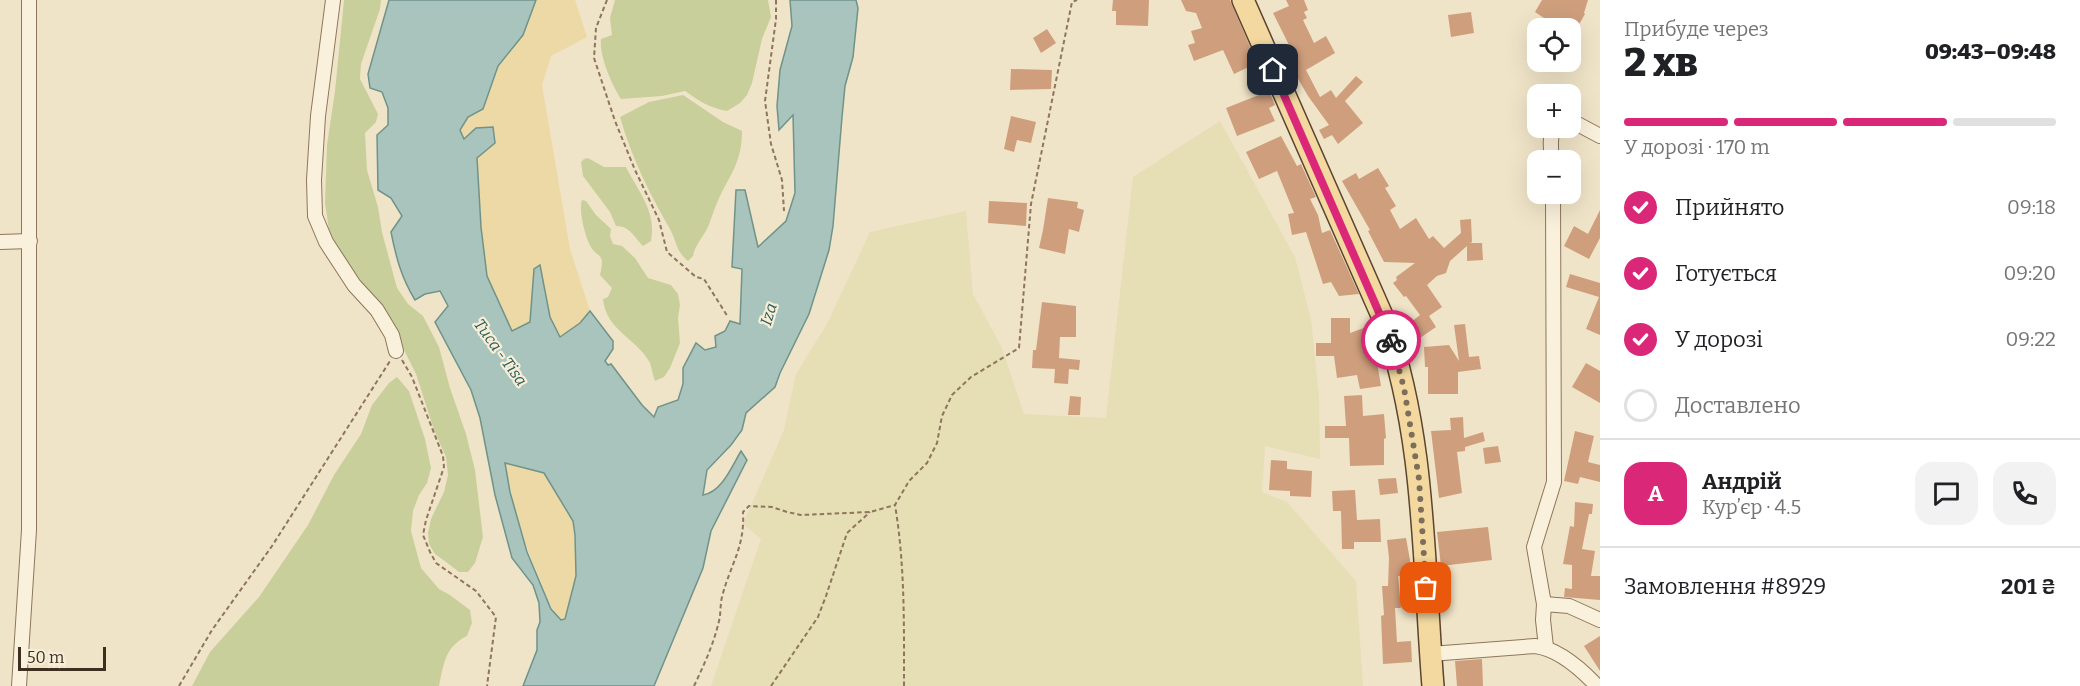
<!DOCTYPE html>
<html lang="uk">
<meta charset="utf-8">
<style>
:root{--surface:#fff;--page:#f2f2f2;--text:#202124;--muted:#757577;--line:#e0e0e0;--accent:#db2777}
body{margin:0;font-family:Bitter,serif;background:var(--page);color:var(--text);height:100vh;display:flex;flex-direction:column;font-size:22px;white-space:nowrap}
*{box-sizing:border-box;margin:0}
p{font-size:20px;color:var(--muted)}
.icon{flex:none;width:33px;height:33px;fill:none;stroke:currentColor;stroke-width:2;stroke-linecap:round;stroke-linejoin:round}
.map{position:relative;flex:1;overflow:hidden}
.side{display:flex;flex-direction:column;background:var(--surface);width:480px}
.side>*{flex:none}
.tools{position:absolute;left:1527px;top:18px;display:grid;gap:12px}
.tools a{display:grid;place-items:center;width:54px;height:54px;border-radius:12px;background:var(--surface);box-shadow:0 6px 24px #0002;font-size:30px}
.scale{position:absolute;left:18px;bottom:15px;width:88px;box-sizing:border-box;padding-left:6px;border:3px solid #3d2e20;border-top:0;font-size:16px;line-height:21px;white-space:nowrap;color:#3d2e20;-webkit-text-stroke:4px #f7eed8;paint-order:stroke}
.pin{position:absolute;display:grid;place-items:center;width:51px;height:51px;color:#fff;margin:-26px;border-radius:12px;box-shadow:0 3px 9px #0006}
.courier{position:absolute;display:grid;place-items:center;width:60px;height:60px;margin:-30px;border:4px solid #db2777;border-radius:50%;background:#fff;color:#222;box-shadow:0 2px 8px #0007}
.head em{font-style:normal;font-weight:800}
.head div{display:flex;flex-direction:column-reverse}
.head{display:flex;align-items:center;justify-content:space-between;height:102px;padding:0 24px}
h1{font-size:39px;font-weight:800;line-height:45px}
.bar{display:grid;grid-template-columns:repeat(4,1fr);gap:9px 6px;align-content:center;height:72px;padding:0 24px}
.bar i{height:8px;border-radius:4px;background:var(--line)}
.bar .active{background:var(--accent)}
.bar p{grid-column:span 4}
.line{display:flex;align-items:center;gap:15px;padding:0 24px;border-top:2px solid var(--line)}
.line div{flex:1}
.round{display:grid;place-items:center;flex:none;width:63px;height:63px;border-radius:18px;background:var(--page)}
ol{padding:0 24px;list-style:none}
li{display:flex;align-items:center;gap:18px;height:66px}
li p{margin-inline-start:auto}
li .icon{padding:6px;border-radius:50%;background:var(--accent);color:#fff;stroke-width:4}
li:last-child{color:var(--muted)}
li i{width:33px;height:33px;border:3px solid var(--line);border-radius:50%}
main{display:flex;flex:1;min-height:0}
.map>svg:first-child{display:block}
</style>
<main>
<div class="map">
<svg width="1600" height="686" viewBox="0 0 1600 686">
<rect width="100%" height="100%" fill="#f0e4c8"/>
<!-- farmland -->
<polygon fill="#e6deb5" points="1220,121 1295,257 1311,319 1319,396 1320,459 1265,446 1262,492 1287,502 1356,581 1363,686 711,686 761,539 743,524 784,430 796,374 827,324 870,232 966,211 973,294 1002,348 1024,414 1106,418 1133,177"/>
<!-- green -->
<g fill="#c9cf9b">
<polygon points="344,0 381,0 380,9 361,64 360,79 378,114 376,122 365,133 367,170 378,207 382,232 397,288 408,304 423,316 439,347 450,388 466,434 475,470 483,537 475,563 468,572 459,572 446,562 435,554 429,544 428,533 431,519 444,492 448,475 446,457 434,430 416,374 397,336 331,244 325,203 327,145 335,91"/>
<path d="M615,0H768L771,17L762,39L752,83L747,95L740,103L727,111C710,108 699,101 685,91L662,96L621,99C612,85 599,56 601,39L612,35L610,18Z"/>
<path d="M683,95L723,122L742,131C742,160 732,172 720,196C715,206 712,217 708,227C703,237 695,245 693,256L688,261C675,250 677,242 670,229C649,193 631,156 620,117L649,102Z"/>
<path d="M588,158L604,167H626C638,191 657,212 651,241L643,246C634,237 630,226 616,226L610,212L583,176L581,162L584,159Z"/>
<path d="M582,200L586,201L596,215L611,229L610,236L613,244L622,246L635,258L648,278L671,285L678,294L680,305L678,318L680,343L670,368L664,377L655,381C653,376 652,369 650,363C638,339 606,331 603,299L608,297L612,288L600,275C601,271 602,265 602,261C601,255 596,254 593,250C586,242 578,210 582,200Z"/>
<path d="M397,377L409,391L425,439L431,468L427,483L419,495L413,511L411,531L421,568L439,589L450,595L470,610L472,623L467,636C445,647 444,663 439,686H192L210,652L259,597L308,525L334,475L361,434L372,405L389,383Z"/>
</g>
<!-- sand -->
<g fill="#ecd9a5">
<polygon points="536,0 575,0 587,37 551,56 542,85 570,249 590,311 580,323 560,337 550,317 540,265 534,269 530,322 512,331 487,276 481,227 477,158 495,143 464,139 460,130 468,117 483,108 498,66 523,35"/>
<path d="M505,463L544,473L573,521L575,535L576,576L565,619L561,620C548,606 546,592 538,575C522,539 512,501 505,463Z"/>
</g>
<!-- water -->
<path fill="#a9c4bc" stroke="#6f938a" stroke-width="1.5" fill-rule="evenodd" d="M389,0H536L523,35L498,66L483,109L468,117L460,130L464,139L476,128L493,127L495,143L477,158L481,227L487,276L512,331L530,322L534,269L540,265L550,317L560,337L580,323L590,311L613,341V349L605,361L608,365L611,364L642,405L654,417L658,407L678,400L683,384V368L696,343L705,350L716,347L715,336L725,331L730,321L740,324L742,269L732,267L736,190H745L758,247L786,221L795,193L793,115L779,130L777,106L780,70L792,26L790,0H856L858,8L853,57L845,86L842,117L833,226L829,250L809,314L780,373L775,387L746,413L742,430L731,445L707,470L703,495C722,492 732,466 741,451L747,460L711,531L703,568L654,686H523L537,650V630L540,622L539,603L533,585L512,558L495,495L480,418L471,390L435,322L448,306L440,291L425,294L415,300C401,277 396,257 391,232L402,216L391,198L378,190L377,135L388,125V108L382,92L370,88L368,74ZM505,463L544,473L573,521L575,535L576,576L565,619L561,620L551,609L527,552L510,492Z"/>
<!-- building -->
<g fill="#cf9f7d">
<polygon points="1113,0 1149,0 1148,26 1116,25 1116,11 1112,11"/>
<polygon points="1181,0 1230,0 1257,63 1234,74 1223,50 1194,61 1188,45 1195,43 1191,31 1202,28 1196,13 1186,11"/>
<polygon points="1286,0 1304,0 1308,10 1304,12 1307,18 1303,20 1314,43 1326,36 1335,53 1306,70 1320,97 1331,90 1336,98 1356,76 1363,82 1345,101 1363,123 1338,144 1332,135 1324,139 1319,130 1329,125 1308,96 1297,77 1292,75 1287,68 1288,61 1295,57 1273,13 1289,6"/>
<polygon points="1542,0 1588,0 1584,13 1585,14 1577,28 1542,28 1547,20 1535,12"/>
<polygon points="1471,12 1474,33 1451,37 1448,15"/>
<polygon points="1047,29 1056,43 1041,53 1033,38"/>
<polygon points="1011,69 1052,70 1051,89 1010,90"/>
<polygon points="1269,91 1275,105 1269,108 1275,121 1237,136 1226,108"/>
<polygon points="1011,116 1036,122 1031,143 1017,140 1014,152 1004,149"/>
<polygon points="1281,136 1297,166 1301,164 1316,197 1310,199 1318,215 1322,233 1330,230 1359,294 1339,296 1331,282 1323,284 1306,232 1292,235 1288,214 1294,213 1277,171 1259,179 1246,152"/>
<polygon points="1378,168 1389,186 1385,188 1396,206 1390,210 1400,229 1416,218 1429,239 1433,236 1444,248 1461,233 1460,220 1471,219 1472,242 1470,243 1482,243 1483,260 1467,261 1467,246 1450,261 1446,273 1437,276 1427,285 1442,307 1429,316 1436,327 1420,338 1410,323 1420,315 1406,296 1404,297 1393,283 1397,280 1396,277 1415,263 1384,262 1368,231 1370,230 1342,181 1356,173 1359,179"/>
<polygon points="1048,198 1078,202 1077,208 1084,210 1079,232 1069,229 1065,254 1039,248 1043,230"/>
<polygon points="989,201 1027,203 1026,226 988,223"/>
<polygon points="1600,210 1600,238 1589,259 1564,246 1574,226 1588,234"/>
<polygon points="1570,274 1600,283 1600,335 1586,329 1599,297 1566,287"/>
<polygon points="1042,302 1076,306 1076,337 1060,337 1059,358 1080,360 1079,370 1069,369 1068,384 1054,383 1055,369 1032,368 1033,350 1036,350"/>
<polygon points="1331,318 1350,318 1350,333 1372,325 1380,350 1375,350 1381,386 1360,389 1357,375 1337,378 1334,356 1316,356 1316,343 1331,343"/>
<polygon points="1465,324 1469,357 1479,356 1481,369 1458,372 1458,394 1428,394 1428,367 1425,367 1424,347 1449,345 1459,361 1454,325"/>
<polygon points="1586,363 1600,371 1600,403 1572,387"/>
<polygon points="1362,395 1363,416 1384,414 1386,438 1384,439 1384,465 1350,466 1349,438 1325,438 1325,426 1346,426 1344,396"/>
<polygon points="1070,396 1081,397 1080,415 1068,415"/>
<polygon points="1463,417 1464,438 1483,432 1485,441 1465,447 1465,451 1457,452 1462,493 1439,498 1431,431 1451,430 1450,418"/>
<polygon points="1575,431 1594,436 1588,462 1600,465 1600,482 1580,477 1578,484 1564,481"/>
<polygon points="1498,446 1501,462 1485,464 1483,448"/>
<polygon points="1271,460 1287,461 1287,469 1312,471 1311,497 1290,496 1290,491 1269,490"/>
<polygon points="1396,478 1398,493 1380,495 1378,479"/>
<polygon points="1355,490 1357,520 1380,519 1381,542 1354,542 1354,549 1342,549 1341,511 1333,511 1332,491"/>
<polygon points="1575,502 1593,504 1592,514 1589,514 1582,549 1595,551 1591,576 1600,576 1600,600 1564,597 1565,588 1572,589 1572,565 1563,564 1570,526 1574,527"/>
<polygon points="1488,527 1492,560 1441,566 1437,532"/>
<polygon points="1406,538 1410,560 1409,577 1398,576 1401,608 1395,608 1397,642 1411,641 1412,662 1383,664 1381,616 1384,615 1382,586 1388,586 1389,558 1387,540"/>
<polygon points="1600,636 1600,671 1584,646"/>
<polygon points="1482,659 1483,686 1457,686 1455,661"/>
</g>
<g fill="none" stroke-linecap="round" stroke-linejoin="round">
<!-- minor casing -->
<g stroke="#8d765c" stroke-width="16">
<g id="minor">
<polyline points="333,0 318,116 314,180 315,216 326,242 354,285 377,310 392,335 396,351"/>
<polyline points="1570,120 1600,136"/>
<path d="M1552,160C1551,150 1549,137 1554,128"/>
<polyline points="0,242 30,241"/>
<polyline points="1544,604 1534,547 1554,482 1553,194"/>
<polyline points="1546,647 1543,620 1544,604 1569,606 1600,620"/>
<path d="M1430,654L1535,646C1559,649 1581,669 1597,686"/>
<polyline points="19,686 29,530 29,0"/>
</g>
</g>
<!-- primary casing -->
<g stroke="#5b4430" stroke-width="24">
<path id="primary" d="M1243,0L1384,320C1426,437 1423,563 1433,686"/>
</g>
<!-- path -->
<g stroke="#8d765c" stroke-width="2" stroke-dasharray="4.5 3" stroke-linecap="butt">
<polyline points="607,0 596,28 594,58 615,121 635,170 659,220 667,252 696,277 704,279 728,317"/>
<polyline points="776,0 776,19 765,101 771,144 782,180 784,211"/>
<polyline points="402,360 412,377 443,456 444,467 426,520 423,535 430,552 436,563 476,591 496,617 487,686"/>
<polyline points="179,686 212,630 272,546 390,361"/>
<path d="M694,686C704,665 714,643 719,621C721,613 720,605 722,597C730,565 745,548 743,512L749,506L772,507L787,512L801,515L870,512L895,505"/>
<polyline points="771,686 818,617 826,596 847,533 870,512"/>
<path d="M904,686C904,625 905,565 895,505L909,481L927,463L937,443L942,416L952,395L971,377L1019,348L1031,204L1072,2L1077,0"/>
</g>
<!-- minor -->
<use href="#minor" stroke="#faf1dc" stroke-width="14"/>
<!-- primary -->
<use href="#primary" stroke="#f3d9a0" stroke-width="21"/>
</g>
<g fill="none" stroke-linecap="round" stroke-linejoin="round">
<!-- done -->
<polyline stroke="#7c6e5b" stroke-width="6" stroke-dasharray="0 10.8" points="1391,340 1404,388 1419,479 1426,588"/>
<!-- route -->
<polyline stroke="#db2777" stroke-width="8" points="1273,70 1391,340"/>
</g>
<g text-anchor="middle" stroke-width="4.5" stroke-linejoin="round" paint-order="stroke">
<!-- water labels -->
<g font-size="16" font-style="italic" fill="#2f5d5a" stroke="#f7eed8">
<text transform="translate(768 314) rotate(-73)" y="6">Iza</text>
<text transform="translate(501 352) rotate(54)" y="6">Тиса - Tisa</text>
</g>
</g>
</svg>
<div class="tools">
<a><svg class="icon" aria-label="locate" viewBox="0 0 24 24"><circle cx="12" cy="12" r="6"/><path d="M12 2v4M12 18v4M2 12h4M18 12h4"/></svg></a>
<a>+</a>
<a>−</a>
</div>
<div class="scale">50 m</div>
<div class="pin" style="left:1426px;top:588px;background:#ea580c"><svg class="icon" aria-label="bag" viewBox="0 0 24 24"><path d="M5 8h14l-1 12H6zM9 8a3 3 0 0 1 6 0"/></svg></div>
<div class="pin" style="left:1273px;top:70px;background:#1f2937"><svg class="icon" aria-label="home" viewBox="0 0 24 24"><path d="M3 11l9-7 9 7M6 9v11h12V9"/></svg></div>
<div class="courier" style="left:1391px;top:340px"><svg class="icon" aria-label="bike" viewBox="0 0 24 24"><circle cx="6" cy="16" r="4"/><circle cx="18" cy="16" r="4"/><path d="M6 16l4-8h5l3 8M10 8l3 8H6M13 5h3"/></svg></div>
</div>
<section class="side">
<div class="head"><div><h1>2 хв</h1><p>Прибуде через</p></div><em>09:43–09:48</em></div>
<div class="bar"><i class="active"></i><i class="active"></i><i class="active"></i><i></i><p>У дорозі · 170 m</p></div>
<ol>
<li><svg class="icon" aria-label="check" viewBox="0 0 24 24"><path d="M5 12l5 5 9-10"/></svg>Прийнято<p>09:18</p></li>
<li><svg class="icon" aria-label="check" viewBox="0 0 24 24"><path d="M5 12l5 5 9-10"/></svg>Готується<p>09:20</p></li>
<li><svg class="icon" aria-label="check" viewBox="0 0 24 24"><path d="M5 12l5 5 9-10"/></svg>У дорозі<p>09:22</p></li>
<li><i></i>Доставлено</li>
</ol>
<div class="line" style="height:108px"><b class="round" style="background:var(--accent);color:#fff">А</b><div><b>Андрій</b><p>Кур’єр · 4.5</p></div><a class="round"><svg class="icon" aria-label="chat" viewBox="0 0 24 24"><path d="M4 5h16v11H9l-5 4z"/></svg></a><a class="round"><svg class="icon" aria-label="phone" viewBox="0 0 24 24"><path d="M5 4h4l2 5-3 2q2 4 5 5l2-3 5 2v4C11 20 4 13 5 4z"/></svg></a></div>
<div class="line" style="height:78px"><div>Замовлення #8929</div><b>201 ₴</b></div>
</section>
</main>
